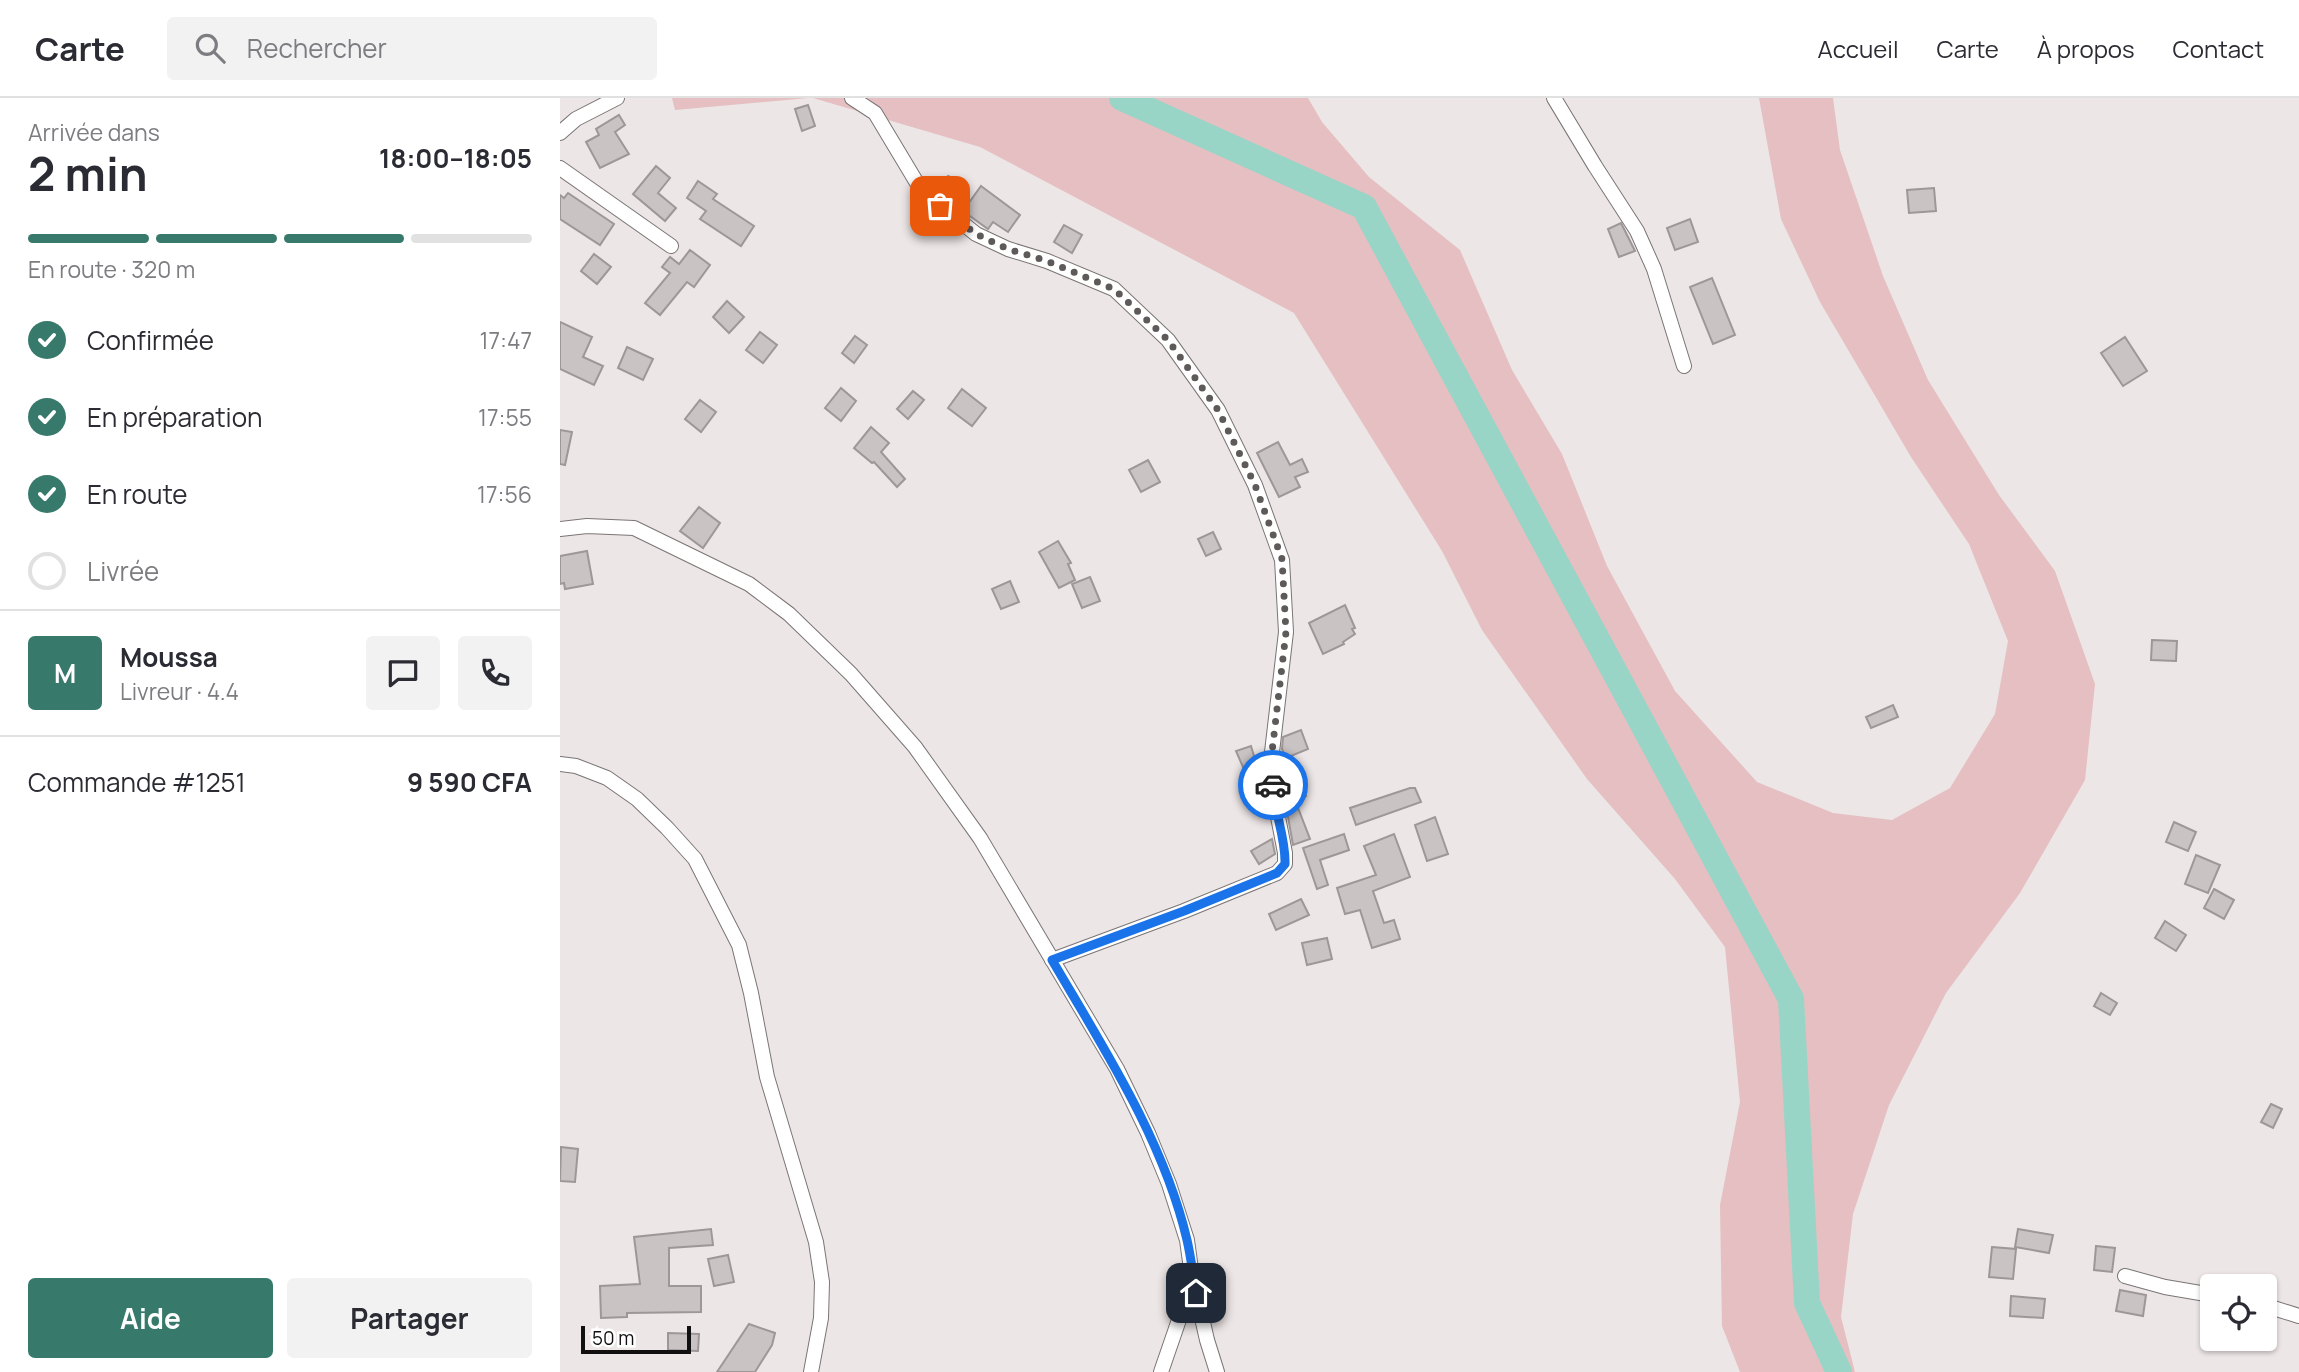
<!DOCTYPE html>
<html lang="fr">
<meta charset="utf-8">
<style>
:root{--surface:#fff;--page:#f2f2f3;--text:#2b2b33;--muted:#7c7c81;--line:#e1e1e2;--accent:#377a6b}
body{margin:0;font-family:Manrope,sans-serif;background:var(--page);color:var(--text);height:100vh;display:flex;flex-direction:column;font-size:26px;white-space:nowrap}
*{box-sizing:border-box;margin:0}
p{font-size:23px;color:var(--muted)}
.icon{flex:none;width:38px;height:38px;fill:none;stroke:currentColor;stroke-width:2;stroke-linecap:round;stroke-linejoin:round}
.map{position:relative;flex:1;overflow:hidden}
.details{display:flex;flex-direction:column;background:var(--surface);width:560px}
.details>*{flex:none}
.buttons{position:absolute;left:1640px;top:1176px;display:grid;gap:14px}
.buttons a{display:grid;place-items:center;width:77px;height:77px;border-radius:7px;background:var(--surface);box-shadow:0 2px 5px #0004;font-size:35px}
.scale{position:absolute;left:21px;bottom:18px;width:110px;box-sizing:border-box;padding-left:7px;border:4px solid #110f0f;border-top:0;font-size:19px;line-height:24px;white-space:nowrap;color:#110f0f;-webkit-text-stroke:5px #fff;paint-order:stroke}
.pin{position:absolute;display:grid;place-items:center;width:60px;height:60px;color:#fff;margin:-30px;border-radius:14px;box-shadow:0 4px 10px #0006}
.courier{position:absolute;display:grid;place-items:center;width:70px;height:70px;margin:-35px;border:5px solid #1a73e8;border-radius:50%;background:#fff;color:#222;box-shadow:0 2px 9px #0007}
.overview em{font-style:normal;font-weight:700}
.overview div{display:flex;flex-direction:column-reverse}
.overview{display:flex;align-items:center;justify-content:space-between;height:119px;padding:0 28px}
h1{font-size:46px;font-weight:700;line-height:52px}
.bar{display:grid;grid-template-columns:repeat(4,1fr);gap:10px 7px;align-content:center;height:84px;padding:0 28px}
.bar i{height:9px;border-radius:5px;background:var(--line)}
.bar .selected{background:var(--accent)}
.bar p{grid-column:span 4}
.line{display:flex;align-items:center;gap:18px;padding:0 28px;border-top:2px solid var(--line)}
.line div{flex:1}
.round{display:grid;place-items:center;flex:none;width:74px;height:74px;border-radius:7px;background:var(--page)}
ol{padding:0 28px;list-style:none}
li{display:flex;align-items:center;gap:21px;height:77px}
li p{margin-inline-start:auto}
li .icon{padding:7px;border-radius:50%;background:var(--accent);color:#fff;stroke-width:4}
li:last-child{color:var(--muted)}
li i{width:38px;height:38px;border:4px solid var(--line);border-radius:50%}
.button{display:flex;gap:14px;margin-top:auto;padding:14px 28px}
.button a{flex:1;height:80px;border-radius:7px;background:var(--accent);color:#fff;font-size:28px;font-weight:700;line-height:80px;text-align:center}
.button a+a{background:var(--page);color:var(--text)}
header{display:flex;align-items:center;gap:42px;box-sizing:border-box;height:98px;padding:0 35px;background:var(--surface);border-bottom:2px solid var(--line)}
header strong{font-size:33px}
nav{display:flex;gap:38px;margin-inline-start:auto;font-size:24px}
.search{width:490px;height:63px;background:var(--page);display:flex;align-items:center;gap:18px;box-sizing:border-box;padding:0 24px;border-radius:7px;color:var(--muted);font-size:26px}
main{display:flex;flex:1;min-height:0}
.map>svg:first-child{display:block}
</style>
<header>
<strong>Carte</strong>
<div class="search"><svg class="icon" aria-label="search" viewBox="0 0 24 24"><circle cx="10" cy="10" r="6"/><path d="M15 15l6 6"/></svg>Rechercher</div>
<nav><a>Accueil</a><a>Carte</a><a>À propos</a><a>Contact</a></nav>
</header>
<main>
<section class="details">
<div class="overview"><div><h1>2 min</h1><p>Arrivée dans</p></div><em>18:00–18:05</em></div>
<div class="bar"><i class="selected"></i><i class="selected"></i><i class="selected"></i><i></i><p>En route · 320 m</p></div>
<ol>
<li><svg class="icon" aria-label="check" viewBox="0 0 24 24"><path d="M5 12l5 5 9-10"/></svg>Confirmée<p>17:47</p></li>
<li><svg class="icon" aria-label="check" viewBox="0 0 24 24"><path d="M5 12l5 5 9-10"/></svg>En préparation<p>17:55</p></li>
<li><svg class="icon" aria-label="check" viewBox="0 0 24 24"><path d="M5 12l5 5 9-10"/></svg>En route<p>17:56</p></li>
<li><i></i>Livrée</li>
</ol>
<div class="line" style="height:126px"><b class="round" style="background:var(--accent);color:#fff">M</b><div><b>Moussa</b><p>Livreur · 4.4</p></div><a class="round"><svg class="icon" aria-label="chat" viewBox="0 0 24 24"><path d="M4 5h16v11H9l-5 4z"/></svg></a><a class="round"><svg class="icon" aria-label="phone" viewBox="0 0 24 24"><path d="M5 4h4l2 5-3 2q2 4 5 5l2-3 5 2v4C11 20 4 13 5 4z"/></svg></a></div>
<div class="line" style="height:91px"><div>Commande #1251</div><b>9 590 CFA</b></div>
<div class="button"><a>Aide</a><a>Partager</a></div>
</section>
<div class="map">
<svg width="1739" height="1274" viewBox="0 0 1739 1274">
<rect width="100%" height="100%" fill="#ede6e6"/>
<!-- green -->
<g fill="#e5bfc1">
<polygon points="112,0 248,0 115,12"/>
<polygon points="253,0 748,0 762,24 809,79 900,152 952,272 1002,356 1047,468 1115,593 1197,684 1273,715 1332,722 1390,690 1435,616 1448,543 1409,446 1351,359 1260,204 1221,121 1199,0 1273,0 1280,52 1323,178 1368,282 1439,397 1495,473 1535,586 1525,682 1460,795 1386,895 1329,1007 1293,1116 1281,1219 1295,1274 1180,1274 1162,1228 1160,1107 1180,1004 1165,849 1115,781 1027,681 922,532 882,453 734,215 420,49"/>
</g>
<g fill="none" stroke-linecap="round" stroke-linejoin="round">
<!-- river -->
<polyline stroke="#98d5c6" stroke-width="26" points="562,0 804,109 1231,901 1247,1205 1279,1274"/>
</g>
<!-- building -->
<g fill="#cac3c3" stroke="#9e9797" stroke-width="2">
<polygon points="248,7 255,28 242,33 235,11"/>
<polygon points="59,17 65,27 55,34 69,56 40,70 26,44 39,37 36,31"/>
<polygon points="96,68 110,80 98,95 116,110 105,123 73,96"/>
<polygon points="388,78 400,83 391,104 381,95"/>
<polygon points="138,83 157,96 153,101 194,128 181,148 140,121 146,113 127,100"/>
<polygon points="421,88 460,117 448,134 433,124 428,131 403,113"/>
<polygon points="1374,90 1376,113 1349,115 1347,92"/>
<polygon points="8,95 54,126 40,147 0,121 0,97 4,100"/>
<polygon points="1130,121 1138,144 1115,152 1107,130"/>
<polygon points="1061,125 1075,153 1059,159 1048,131"/>
<polygon points="504,127 522,137 512,155 494,144"/>
<polygon points="130,152 150,167 134,189 127,184 100,217 85,205 110,175 102,169 110,159 119,166"/>
<polygon points="34,156 51,169 37,186 21,173"/>
<polygon points="1152,180 1175,237 1153,246 1130,189"/>
<polygon points="167,203 184,219 169,235 153,219"/>
<polygon points="0,224 32,239 23,259 43,268 34,287 0,271"/>
<polygon points="200,234 217,247 203,265 186,252"/>
<polygon points="295,238 307,247 294,265 282,255"/>
<polygon points="1565,239 1587,273 1563,288 1541,255"/>
<polygon points="67,249 93,261 83,282 58,270"/>
<polygon points="281,290 296,303 281,323 265,310"/>
<polygon points="402,291 426,310 412,328 388,310"/>
<polygon points="353,293 364,302 348,321 337,311"/>
<polygon points="140,302 156,314 141,334 125,321"/>
<polygon points="311,329 329,345 321,354 345,381 337,389 314,364 312,365 294,350"/>
<polygon points="0,332 12,334 5,367 0,366"/>
<polygon points="718,344 730,367 742,361 748,374 735,379 740,389 719,399 697,355"/>
<polygon points="588,362 600,384 581,394 569,372"/>
<polygon points="139,409 160,425 143,450 120,433"/>
<polygon points="653,434 661,451 646,458 638,441"/>
<polygon points="498,443 511,465 508,466 515,482 499,490 479,454"/>
<polygon points="27,453 33,486 5,491 4,485 0,486 0,458"/>
<polygon points="530,479 540,503 522,510 512,486"/>
<polygon points="450,483 459,504 441,511 432,491"/>
<polygon points="785,507 795,530 792,531 795,536 783,544 784,546 763,556 749,525"/>
<polygon points="1592,542 1617,543 1616,563 1591,562"/>
<polygon points="1333,607 1338,619 1311,630 1306,619"/>
<polygon points="741,632 748,651 726,660 722,651 723,639"/>
<polygon points="691,648 698,671 686,676 676,653"/>
<polygon points="739,679 746,698 735,702 750,741 733,747 722,685"/>
<polygon points="850,690 855,690 861,704 796,727 790,710"/>
<polygon points="875,719 888,756 867,763 855,727"/>
<polygon points="1614,724 1636,734 1628,753 1606,744"/>
<polygon points="784,736 789,752 760,762 768,787 757,791 743,750"/>
<polygon points="834,736 850,779 813,793 824,825 834,822 840,841 812,850 800,812 785,816 777,790 816,777 804,748"/>
<polygon points="712,741 715,756 699,766 691,753"/>
<polygon points="1636,757 1660,767 1648,795 1625,786"/>
<polygon points="1654,791 1674,802 1664,821 1644,810"/>
<polygon points="741,801 749,817 716,832 709,816"/>
<polygon points="1605,823 1626,837 1616,853 1595,840"/>
<polygon points="767,840 772,861 747,867 742,845"/>
<polygon points="1541,895 1557,905 1550,917 1534,908"/>
<polygon points="1711,1006 1722,1011 1713,1030 1701,1024"/>
<polygon points="1,1049 18,1051 15,1084 0,1083"/>
<polygon points="151,1131 153,1147 109,1150 109,1188 141,1188 141,1214 67,1215 67,1219 41,1220 40,1188 80,1186 74,1139"/>
<polygon points="1458,1131 1493,1137 1489,1155 1455,1149"/>
<polygon points="1536,1148 1555,1150 1552,1174 1534,1172"/>
<polygon points="1432,1149 1456,1151 1453,1181 1429,1179"/>
<polygon points="168,1157 174,1184 154,1188 148,1161"/>
<polygon points="1560,1192 1586,1197 1583,1218 1556,1213"/>
<polygon points="1451,1198 1485,1201 1483,1220 1450,1218"/>
<polygon points="189,1226 215,1235 212,1247 195,1274 157,1274"/>
<polygon points="108,1235 139,1236 138,1253 108,1252"/>
</g>
<g fill="none" stroke-linecap="round" stroke-linejoin="round">
<!-- street casing -->
<g stroke="#7b7575" stroke-width="16">
<g id="street">
<polyline points="292,0 315,15 357,85 381,108 416,136 448,151 487,163 554,191 608,242 658,312 695,387 722,462 726,534 712,654 713,693 725,755 725,766 717,775 624,813 492,862"/>
<polyline points="994,0 1035,68 1077,133 1094,171 1124,268"/>
<polyline points="0,35 16,21 57,0"/>
<polyline points="0,70 111,148"/>
<polyline points="0,431 27,428 74,430 189,486 229,516 291,576 355,649 420,740 557,971 588,1035 609,1086 627,1142 631,1171 622,1213 601,1274"/>
<polyline points="0,666 16,668 47,680 77,701 107,730 135,761 179,847 191,895 207,979 256,1144 262,1184 261,1220 251,1274"/>
<polyline points="632,1176 647,1242 657,1274"/>
<polyline points="1565,1178 1605,1189 1652,1197"/>
<polyline points="1704,1207 1739,1218"/>
</g>
</g>
<!-- street -->
<use href="#street" stroke="#fff" stroke-width="14"/>
</g>
<g fill="none" stroke-linecap="round" stroke-linejoin="round">
<!-- done -->
<polyline stroke="#5e5a5a" stroke-width="7" stroke-dasharray="0 12.6" points="380,108 416,136 448,151 487,163 554,191 608,242 658,312 695,387 722,461 726,534 712,654 713,687"/>
<!-- route -->
<path stroke="#1a73e8" stroke-width="9" d="M636,1195C633,1177 631,1159 627,1142C604,1043 543,949 492,862L624,813L717,775L725,766C726,740 714,714 713,687"/>
</g>
</svg>
<div class="buttons">
<a><svg class="icon" aria-label="locate" viewBox="0 0 24 24"><circle cx="12" cy="12" r="6"/><path d="M12 2v4M12 18v4M2 12h4M18 12h4"/></svg></a>
</div>
<div class="scale">50 m</div>
<div class="pin" style="left:380px;top:108px;background:#ea580c"><svg class="icon" aria-label="bag" viewBox="0 0 24 24"><path d="M5 8h14l-1 12H6zM9 8a3 3 0 0 1 6 0"/></svg></div>
<div class="pin" style="left:636px;top:1195px;background:#1f2937"><svg class="icon" aria-label="home" viewBox="0 0 24 24"><path d="M3 11l9-7 9 7M6 9v11h12V9"/></svg></div>
<div class="courier" style="left:713px;top:687px"><svg class="icon" aria-label="car" viewBox="0 0 24 24"><path d="M5 17H2v-5l4-1 3-4h7l3 4 3 1v5h-3M9 17h6M6 11h13"/><circle cx="7" cy="17" r="2"/><circle cx="17" cy="17" r="2"/></svg></div>
</div>
</main>
